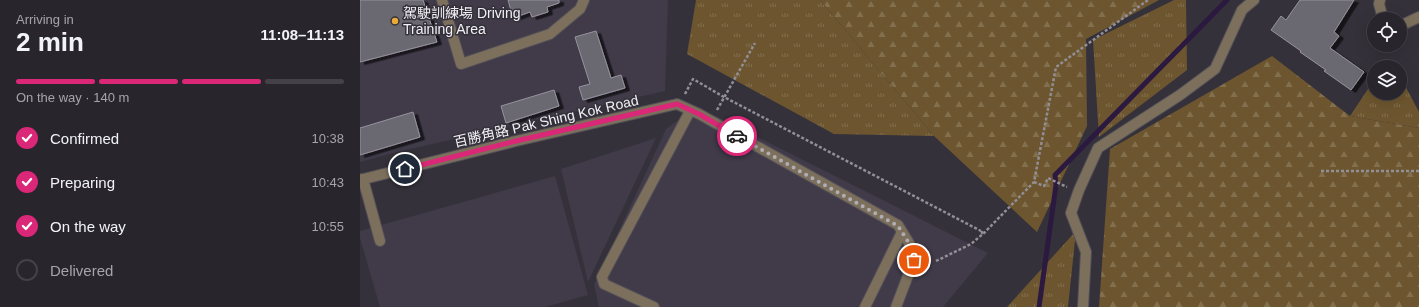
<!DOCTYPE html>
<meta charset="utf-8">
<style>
:root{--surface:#28252c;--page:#343138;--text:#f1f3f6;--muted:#a5a5a9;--line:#444248;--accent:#db2777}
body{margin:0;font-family:Arial,"Noto Sans TC",sans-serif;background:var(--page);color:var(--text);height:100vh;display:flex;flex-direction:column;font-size:15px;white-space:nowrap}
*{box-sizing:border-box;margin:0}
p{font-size:13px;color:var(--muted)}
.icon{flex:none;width:22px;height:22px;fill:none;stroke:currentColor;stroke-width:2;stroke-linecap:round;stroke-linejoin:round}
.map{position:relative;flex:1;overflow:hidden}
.sheet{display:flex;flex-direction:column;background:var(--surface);width:360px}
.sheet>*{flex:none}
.controls{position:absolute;left:1007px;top:12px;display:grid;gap:8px}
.controls a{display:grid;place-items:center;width:40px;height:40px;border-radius:50%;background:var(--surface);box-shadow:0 4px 16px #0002,0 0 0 1px var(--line);font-size:20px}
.pin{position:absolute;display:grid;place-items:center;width:34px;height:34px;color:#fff;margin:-17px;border:2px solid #fff;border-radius:50%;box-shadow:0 1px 4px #0007}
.courier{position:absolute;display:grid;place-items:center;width:40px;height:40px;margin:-20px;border:3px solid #db2777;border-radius:50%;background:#fff;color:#222;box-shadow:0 1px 5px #0007}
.headline em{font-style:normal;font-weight:800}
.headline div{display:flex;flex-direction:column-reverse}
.headline{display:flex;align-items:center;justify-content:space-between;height:68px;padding:0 16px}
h1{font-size:26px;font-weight:800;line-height:30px}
.bar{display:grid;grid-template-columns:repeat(4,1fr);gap:6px 4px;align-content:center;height:48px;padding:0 16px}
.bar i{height:5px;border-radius:3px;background:var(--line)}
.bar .selected{background:var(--accent)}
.bar p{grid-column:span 4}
ol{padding:0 16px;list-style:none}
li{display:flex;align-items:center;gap:12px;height:44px}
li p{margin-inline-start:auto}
li .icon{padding:4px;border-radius:50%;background:var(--accent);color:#fff;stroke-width:4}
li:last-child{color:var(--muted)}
li i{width:22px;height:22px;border:2px solid var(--line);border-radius:50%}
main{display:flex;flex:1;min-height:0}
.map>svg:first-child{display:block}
</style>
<main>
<section class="sheet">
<div class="headline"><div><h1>2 min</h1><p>Arriving in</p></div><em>11:08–11:13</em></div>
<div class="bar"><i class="selected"></i><i class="selected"></i><i class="selected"></i><i></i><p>On the way · 140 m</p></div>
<ol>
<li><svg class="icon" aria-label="check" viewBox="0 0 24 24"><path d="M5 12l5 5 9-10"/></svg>Confirmed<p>10:38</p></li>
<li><svg class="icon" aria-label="check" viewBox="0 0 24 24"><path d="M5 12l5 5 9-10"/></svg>Preparing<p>10:43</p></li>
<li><svg class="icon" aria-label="check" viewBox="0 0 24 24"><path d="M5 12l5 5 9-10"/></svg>On the way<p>10:55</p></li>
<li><i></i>Delivered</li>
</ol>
</section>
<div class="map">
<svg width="1059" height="307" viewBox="0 0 1059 307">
<defs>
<pattern id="grass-tufts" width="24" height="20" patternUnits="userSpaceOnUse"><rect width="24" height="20" fill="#6d562f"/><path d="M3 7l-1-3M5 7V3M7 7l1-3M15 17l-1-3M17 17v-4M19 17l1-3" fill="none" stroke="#826f4e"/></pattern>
<pattern id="forest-firs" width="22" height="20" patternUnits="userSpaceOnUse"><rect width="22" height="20" fill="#6d562f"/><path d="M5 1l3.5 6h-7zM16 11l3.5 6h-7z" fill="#826f4e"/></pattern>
<filter id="shadow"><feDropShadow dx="4.5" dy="2.5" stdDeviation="0" flood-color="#0009"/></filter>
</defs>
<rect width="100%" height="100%" fill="#35313a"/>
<!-- built -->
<g fill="#403a49">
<polygon points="0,0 308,0 305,91 33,153 0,162"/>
<polygon points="330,111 339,114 356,116 628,253 583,307 239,307 234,285 306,129"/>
<polygon points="296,138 228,282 201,169"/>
<polygon points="195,176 228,295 185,307 20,307 0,238 0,231"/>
</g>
<!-- grass -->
<g fill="url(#grass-tufts)">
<polygon points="336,0 460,0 574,136 474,134 327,54"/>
<polygon points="814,0 826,0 827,70 739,137 733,40"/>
<polygon points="1040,76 1059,112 1059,128 990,116 1014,80 1014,93 1040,93"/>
<polygon points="716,231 708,307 647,307"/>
</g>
<!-- forest -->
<g fill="url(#forest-firs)">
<polygon points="460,0 799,0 726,39 727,126 677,232 574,136"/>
<polygon points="912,56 990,116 1059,128 1059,307 739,307 750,149"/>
</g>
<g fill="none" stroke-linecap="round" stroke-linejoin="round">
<!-- stream -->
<polyline stroke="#2b1940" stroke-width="5" points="679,307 696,185 695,175 867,0"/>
</g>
<!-- building -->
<g fill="#6b6771" stroke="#97939e" filter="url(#shadow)">
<polygon points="0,0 63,0 77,42 0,62"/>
<polygon points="148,0 199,0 199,3 187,7 188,12 172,17 170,12 153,18"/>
<polygon points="940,0 994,0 974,32 979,36 970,48 1004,72 991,90 964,71 966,70 940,52 941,51 911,30 921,16 926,20"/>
<polygon points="236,31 251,78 261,75 265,88 223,100 219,87 230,84 215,37"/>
<polygon points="194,90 199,106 146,123 141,106"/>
<polygon points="53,112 60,137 0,155 0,128"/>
</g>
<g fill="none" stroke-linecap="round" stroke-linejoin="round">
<!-- minor casing -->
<g stroke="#535058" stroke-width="12">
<g id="minor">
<polyline points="82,0 101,64 190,34 220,9 224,0"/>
<polyline points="1020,0 1019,4 1023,19"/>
<polyline points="1040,26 1059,17"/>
<polyline points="3,179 20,241"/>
<polyline points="0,180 156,141 317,104 339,114 538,225 549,243 554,260 536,307"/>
<polyline points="294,307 244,284 242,277 330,111"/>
<polyline points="505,307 542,232"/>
<polyline points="723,307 726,252 711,213 719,190 738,148 820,95 855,69 882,10 894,0"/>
</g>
</g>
<!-- path -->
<g stroke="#928f96" stroke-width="2.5" stroke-dasharray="3 2" stroke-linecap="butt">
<polyline points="325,94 333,79 364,97 621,231 622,230 622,233 624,233"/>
<polyline points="357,110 395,43"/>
<polyline points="961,171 1059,171"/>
<polyline points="674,182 684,186 688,178 707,187"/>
<polyline points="576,261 611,244 624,233 674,182 696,67 788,0"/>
</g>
<!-- minor -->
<use href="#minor" stroke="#7c705d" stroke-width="10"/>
</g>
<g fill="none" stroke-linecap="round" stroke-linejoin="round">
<!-- done -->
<polyline stroke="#b0adb4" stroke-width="4" stroke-dasharray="0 7.2" points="377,136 538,226 549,243 554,260"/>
<!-- route -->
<polyline stroke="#db2777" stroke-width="5" points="45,169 156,141 317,104 339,114 377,136"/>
</g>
<!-- markers -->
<circle fill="#e8ab37" stroke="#35313a" stroke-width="1.5" cx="35" cy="21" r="4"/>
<g text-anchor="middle" stroke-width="3" stroke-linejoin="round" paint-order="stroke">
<!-- poi labels -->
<g font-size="14" fill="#f2f0f6" stroke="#35313a" text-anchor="start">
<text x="43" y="18">駕駛訓練場 Driving<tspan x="43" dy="16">Training Area</tspan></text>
</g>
<!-- street labels -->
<g font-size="14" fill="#f2f0f6" stroke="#35313a">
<text transform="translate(186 121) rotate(-13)" y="5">百勝角路 Pak Shing Kok Road</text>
</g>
</g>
</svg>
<div class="controls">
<a><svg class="icon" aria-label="locate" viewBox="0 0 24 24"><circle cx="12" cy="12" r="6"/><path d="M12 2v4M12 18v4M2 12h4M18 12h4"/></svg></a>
<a><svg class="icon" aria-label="layers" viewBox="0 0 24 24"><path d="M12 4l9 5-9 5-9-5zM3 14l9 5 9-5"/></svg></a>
</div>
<div class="pin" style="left:554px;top:260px;background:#ea580c"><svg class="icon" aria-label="bag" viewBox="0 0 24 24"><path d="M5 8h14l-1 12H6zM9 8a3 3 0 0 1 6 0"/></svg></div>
<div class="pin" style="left:45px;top:169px;background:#1f2937"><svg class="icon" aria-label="home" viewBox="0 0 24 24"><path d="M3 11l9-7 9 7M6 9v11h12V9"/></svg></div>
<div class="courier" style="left:377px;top:136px"><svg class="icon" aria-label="car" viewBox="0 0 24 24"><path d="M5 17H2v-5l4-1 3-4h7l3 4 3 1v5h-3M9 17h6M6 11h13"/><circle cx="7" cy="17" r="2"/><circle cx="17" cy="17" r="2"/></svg></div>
</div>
</main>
